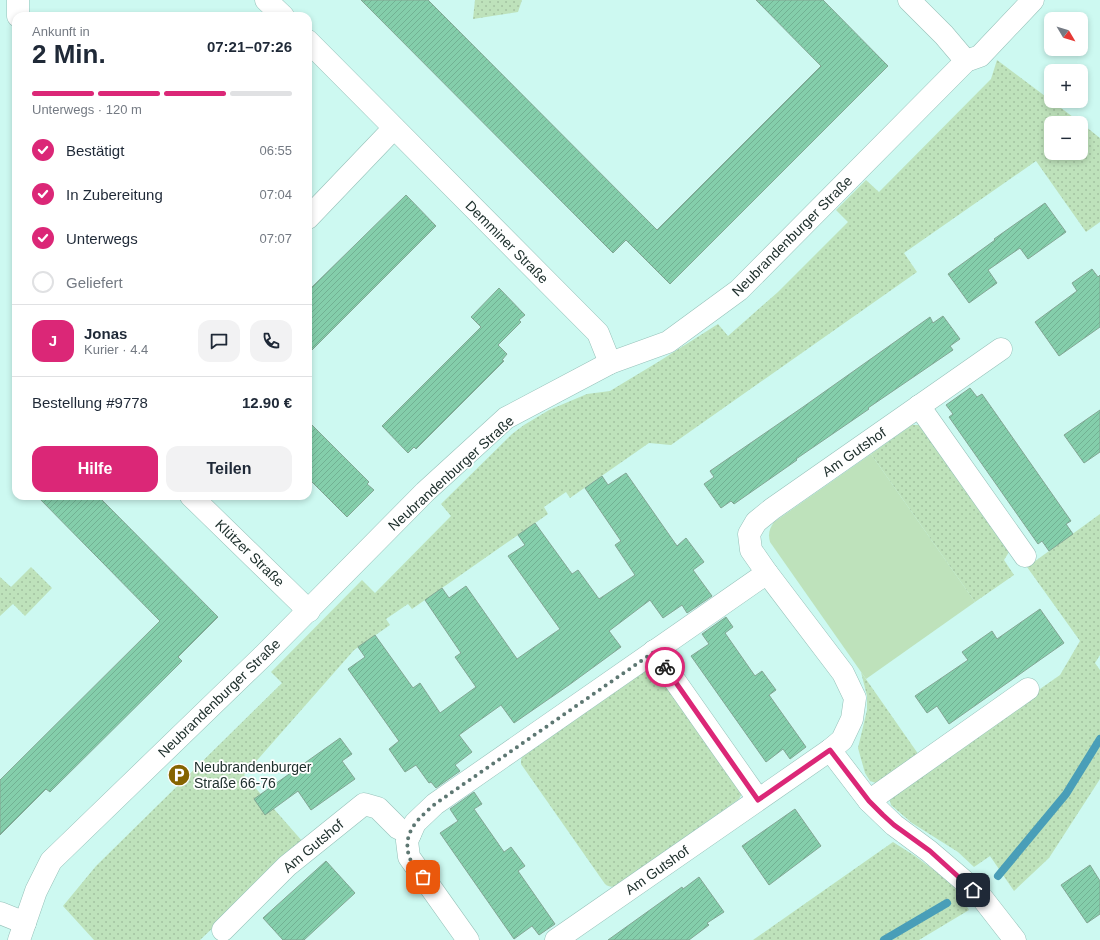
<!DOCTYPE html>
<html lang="de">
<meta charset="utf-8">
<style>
:root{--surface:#fff;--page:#f2f2f3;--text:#1f2937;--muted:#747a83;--line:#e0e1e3;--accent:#db2777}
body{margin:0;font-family:Helvetica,sans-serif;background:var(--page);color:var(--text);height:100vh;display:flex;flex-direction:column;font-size:15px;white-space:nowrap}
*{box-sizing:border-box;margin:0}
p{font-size:13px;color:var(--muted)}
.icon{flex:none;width:22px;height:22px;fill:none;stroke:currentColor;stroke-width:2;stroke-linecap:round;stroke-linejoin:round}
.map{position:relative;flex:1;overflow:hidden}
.drawer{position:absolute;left:12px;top:12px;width:300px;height:488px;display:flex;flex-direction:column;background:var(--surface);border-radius:12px;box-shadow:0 2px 6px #0003}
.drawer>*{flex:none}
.needle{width:26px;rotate:128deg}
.buttons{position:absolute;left:1044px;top:12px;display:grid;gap:8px}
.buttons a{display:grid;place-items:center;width:44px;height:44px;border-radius:8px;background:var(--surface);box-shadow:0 2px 6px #0003;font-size:20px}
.pin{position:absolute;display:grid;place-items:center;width:34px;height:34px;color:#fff;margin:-17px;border-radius:8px;box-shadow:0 2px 6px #0006}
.courier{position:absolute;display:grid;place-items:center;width:40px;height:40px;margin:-20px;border:3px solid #db2777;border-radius:50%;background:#fff;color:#222;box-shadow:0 1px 5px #0007}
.overview em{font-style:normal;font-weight:700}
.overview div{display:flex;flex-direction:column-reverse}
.overview{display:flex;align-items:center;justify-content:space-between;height:68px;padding:0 20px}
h1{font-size:26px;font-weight:700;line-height:30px}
.bar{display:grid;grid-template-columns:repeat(4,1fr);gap:6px 4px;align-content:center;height:48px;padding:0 20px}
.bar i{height:5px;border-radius:3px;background:var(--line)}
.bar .current{background:var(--accent)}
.bar p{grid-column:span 4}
.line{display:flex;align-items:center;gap:10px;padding:0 20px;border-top:1px solid var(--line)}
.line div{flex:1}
.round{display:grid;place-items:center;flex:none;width:42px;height:42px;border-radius:12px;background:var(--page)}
ol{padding:0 20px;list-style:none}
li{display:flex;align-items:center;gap:12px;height:44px}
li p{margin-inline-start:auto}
li .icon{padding:4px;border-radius:50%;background:var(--accent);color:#fff;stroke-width:4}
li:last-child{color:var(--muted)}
li i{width:22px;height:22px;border:2px solid var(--line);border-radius:50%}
.action{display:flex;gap:8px;margin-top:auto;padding:8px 20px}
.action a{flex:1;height:46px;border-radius:12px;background:var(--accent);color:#fff;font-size:16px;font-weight:700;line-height:46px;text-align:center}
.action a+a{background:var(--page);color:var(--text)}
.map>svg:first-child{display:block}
</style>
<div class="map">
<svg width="1100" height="940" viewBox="0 0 1100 940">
<defs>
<pattern id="park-dots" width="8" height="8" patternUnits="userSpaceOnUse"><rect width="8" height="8" fill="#bee2bb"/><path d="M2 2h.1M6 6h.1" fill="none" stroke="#a3c2a1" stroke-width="1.8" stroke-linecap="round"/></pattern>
<pattern id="building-hatch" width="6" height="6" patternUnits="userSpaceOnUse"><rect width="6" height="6" fill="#84ceab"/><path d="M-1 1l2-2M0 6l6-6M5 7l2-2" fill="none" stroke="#72b193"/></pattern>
</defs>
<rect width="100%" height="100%" fill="#cdf9f1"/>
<!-- grass -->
<path fill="#bee2bb" d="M871,454L975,602L866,679L770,542C768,534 769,529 774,522Z"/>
<!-- park -->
<g fill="url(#park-dots)">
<polygon points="475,0 522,0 518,12 473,19"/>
<polygon points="997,60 1081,123 1051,123 1051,153 1081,153 1081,123 1100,138 1100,222 1086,232 1036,161 904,253 917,272 671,445 649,443 570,498 566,492 544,507 548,514 412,609 408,604 386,619 390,625 354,650 244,775 303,842 200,940 94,940 63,906 96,866 282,683 271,672 362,580 375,593 451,516 441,504 512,434 524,425 549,410 587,394 610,391 658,362 718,324 728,336 778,292 848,222 836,210 866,180 879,192 991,79"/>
<polygon points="912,425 919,425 1007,547 1009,552 1004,560 1014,575 975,602 871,454"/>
<polygon points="1100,514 1100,655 1095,663 1100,670 1100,779 1049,858 1014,891 990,856 974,867 958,852 912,823 891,805 889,796 892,792 1060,675 1080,641 1027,567"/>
<polygon points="31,567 52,588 25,616 13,604 0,616 0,577 11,587"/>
<path d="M651,667H654L743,792L739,799L617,885C612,888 609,887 605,884L521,764V760L522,757Z"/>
<polygon points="861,672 921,758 879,784 870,781 865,773 858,748 867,710 867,696"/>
<polygon points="893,842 915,856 953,884 969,910 919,940 753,940"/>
</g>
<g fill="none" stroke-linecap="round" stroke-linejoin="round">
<!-- stream -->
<g stroke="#499eb8" stroke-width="8">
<polyline points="998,876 1066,794 1100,739"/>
<polyline points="884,940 947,903"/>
</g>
</g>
<!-- building -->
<g fill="url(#building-hatch)" stroke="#83a694">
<polygon points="361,0 428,0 657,230 821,66 756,0 823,0 888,66 670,284 626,240 613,253"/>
<polygon points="406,195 436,226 308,354 308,291"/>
<polygon points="1045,203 1066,232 1028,259 1020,248 988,270 997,283 969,303 948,274 995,240 994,239"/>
<polygon points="1092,269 1098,277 1100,275 1100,327 1059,356 1035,322 1077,291 1072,283"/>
<polygon points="499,288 525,315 519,320 521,322 498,345 507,354 502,360 504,361 416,449 414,447 408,453 382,426 481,327 471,317"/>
<polygon points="943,316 960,339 950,346 953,350 868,408 869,409 796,459 797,460 734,504 731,501 721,508 704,484 714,477 710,471 803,407 930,317 933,323"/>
<polygon points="970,388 977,397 982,394 1071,521 1066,524 1073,534 1049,551 1042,541 1038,544 949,417 953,414 946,405"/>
<polygon points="1100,410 1100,452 1084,463 1064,435"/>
<polygon points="308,421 369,482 367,484 374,490 347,517 308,478"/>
<polygon points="626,473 677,546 686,538 704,562 693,570 712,596 687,613 682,605 663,618 650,600 609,631 621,647 569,685 514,723 501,705 459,735 472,752 455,765 460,771 436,788 431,782 429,783 416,765 405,772 389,749 399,741 348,669 365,657 358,647 375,635 413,688 420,683 440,713 476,687 455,657 461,653 425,600 442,588 449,598 466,586 517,659 560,629 508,556 525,545 518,535 535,523 572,574 578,570 599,599 635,575 615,545 621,541 585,488 602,476 608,485"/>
<polygon points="37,496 98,496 218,617 178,657 182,661 50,792 46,789 0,835 0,780 160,621"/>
<polygon points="1040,609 1064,643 949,724 937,706 927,713 915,696 968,660 962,652 992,631 997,639"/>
<polygon points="726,617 733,627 725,633 755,676 762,671 776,690 769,695 806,747 790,759 783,749 766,762 691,656 709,644 702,634"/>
<polygon points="340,738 352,754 342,761 355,779 311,810 298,791 265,815 254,799"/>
<polygon points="474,792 482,804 474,809 504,852 511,847 525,866 518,871 555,924 539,935 532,926 514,939 440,833 458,821 450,809"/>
<polygon points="795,809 821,846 769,885 742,846"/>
<polygon points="326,861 355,893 304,940 283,940 263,918"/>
<polygon points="1090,865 1100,881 1100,914 1087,923 1061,885"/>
<polygon points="699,877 724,912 707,923 709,925 689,940 608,940 682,887 683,889"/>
</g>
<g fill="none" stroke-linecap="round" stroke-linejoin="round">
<!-- minor casing -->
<g stroke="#96c1b9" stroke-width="23">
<g id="minor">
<polyline points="18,0 18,16"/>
<polyline points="266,0 283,16"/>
<polyline points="909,0 944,35 966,61"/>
<polyline points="308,41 598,333 610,363"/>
<polyline points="308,218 394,128"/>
<polyline points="919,406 1025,556"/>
<polyline points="191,496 309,611"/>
<polyline points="654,651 758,799"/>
<polyline points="830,750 869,801 894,825 929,851 963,880 983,899 1015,940"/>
<polyline points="869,801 1028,689"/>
<polyline points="0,913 25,923"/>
<polyline points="223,930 287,866 364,804 378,808 398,828 410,834"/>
<polyline points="19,940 36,891 51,861 263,656 425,492 506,418 610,363 668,342 739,290 966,61 980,56 1033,0"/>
<polyline points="468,940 409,857 407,841 415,823 435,804 767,573"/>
<polyline points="556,940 830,750 842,740 852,719 855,698 843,673 767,573 751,550 749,534 756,522 772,509 1001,349"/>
</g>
</g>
<!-- minor -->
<use href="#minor" stroke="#fff" stroke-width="22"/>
</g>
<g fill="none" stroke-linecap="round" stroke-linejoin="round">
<!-- done -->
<path stroke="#5d7772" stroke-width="4" stroke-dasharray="0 7.2" d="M423,877C419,871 411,863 409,856C402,832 419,818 435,804L654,652L665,667"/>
<!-- route -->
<polyline stroke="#db2777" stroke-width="5" points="665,667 758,800 830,750 869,801 883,815 894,825 930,851 973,890"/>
</g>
<!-- icons -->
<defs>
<g id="parking-disc" transform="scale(1.15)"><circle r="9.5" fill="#866400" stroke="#fff"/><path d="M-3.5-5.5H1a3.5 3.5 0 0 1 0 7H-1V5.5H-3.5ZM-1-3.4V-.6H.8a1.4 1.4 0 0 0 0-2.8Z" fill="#fff"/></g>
</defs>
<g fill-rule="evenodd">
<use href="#parking-disc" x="179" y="775"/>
</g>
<g text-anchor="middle" stroke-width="3.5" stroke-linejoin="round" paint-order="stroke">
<!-- street labels -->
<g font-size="14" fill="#20312e" stroke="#fff">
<text transform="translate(792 236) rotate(-45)" y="5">Neubrandenburger Straße</text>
<text transform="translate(507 242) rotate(45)" y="5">Demminer Straße</text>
<text transform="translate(854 452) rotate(-35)" y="5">Am Gutshof</text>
<text transform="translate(451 473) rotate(-42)" y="5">Neubrandenburger Straße</text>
<text transform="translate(250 553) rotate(44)" y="5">Klützer Straße</text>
<text transform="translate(219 698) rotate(-44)" y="5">Neubrandenburger Straße</text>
<text transform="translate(313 846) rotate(-40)" y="5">Am Gutshof</text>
<text transform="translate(657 870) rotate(-35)" y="5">Am Gutshof</text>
</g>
<!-- poi labels -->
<g font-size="14" fill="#20312e" stroke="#fff" text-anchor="start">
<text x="194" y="772">Neubrandenburger<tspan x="194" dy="16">Straße 66-76</tspan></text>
</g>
</g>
</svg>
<div class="buttons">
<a><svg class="needle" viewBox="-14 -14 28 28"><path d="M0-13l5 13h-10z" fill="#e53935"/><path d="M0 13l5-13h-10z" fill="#747a83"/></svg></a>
<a>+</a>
<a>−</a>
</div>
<div class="pin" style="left:423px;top:877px;background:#ea580c"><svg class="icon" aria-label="bag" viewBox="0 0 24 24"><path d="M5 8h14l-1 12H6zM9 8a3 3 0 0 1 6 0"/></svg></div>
<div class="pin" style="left:973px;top:890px;background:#1f2937"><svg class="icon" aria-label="home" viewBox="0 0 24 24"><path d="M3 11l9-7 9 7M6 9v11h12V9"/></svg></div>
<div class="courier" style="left:665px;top:667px"><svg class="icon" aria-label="bike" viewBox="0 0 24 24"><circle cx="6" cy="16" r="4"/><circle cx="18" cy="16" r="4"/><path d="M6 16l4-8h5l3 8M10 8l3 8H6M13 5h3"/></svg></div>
<section class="drawer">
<div class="overview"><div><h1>2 Min.</h1><p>Ankunft in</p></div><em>07:21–07:26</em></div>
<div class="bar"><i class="current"></i><i class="current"></i><i class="current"></i><i></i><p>Unterwegs · 120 m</p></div>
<ol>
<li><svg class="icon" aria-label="check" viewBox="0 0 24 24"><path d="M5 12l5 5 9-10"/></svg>Bestätigt<p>06:55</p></li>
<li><svg class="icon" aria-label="check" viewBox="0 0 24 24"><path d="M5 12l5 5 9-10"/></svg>In Zubereitung<p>07:04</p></li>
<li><svg class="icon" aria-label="check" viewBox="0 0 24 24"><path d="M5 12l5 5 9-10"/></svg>Unterwegs<p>07:07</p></li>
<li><i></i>Geliefert</li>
</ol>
<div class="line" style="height:72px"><b class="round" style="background:var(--accent);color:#fff">J</b><div><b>Jonas</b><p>Kurier · 4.4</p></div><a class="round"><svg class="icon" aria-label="chat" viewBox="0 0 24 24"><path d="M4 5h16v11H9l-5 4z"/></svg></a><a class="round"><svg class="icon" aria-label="phone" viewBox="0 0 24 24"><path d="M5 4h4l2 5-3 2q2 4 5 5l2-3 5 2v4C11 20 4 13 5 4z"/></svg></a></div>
<div class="line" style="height:52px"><div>Bestellung #9778</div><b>12.90 €</b></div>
<div class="action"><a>Hilfe</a><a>Teilen</a></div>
</section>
</div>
